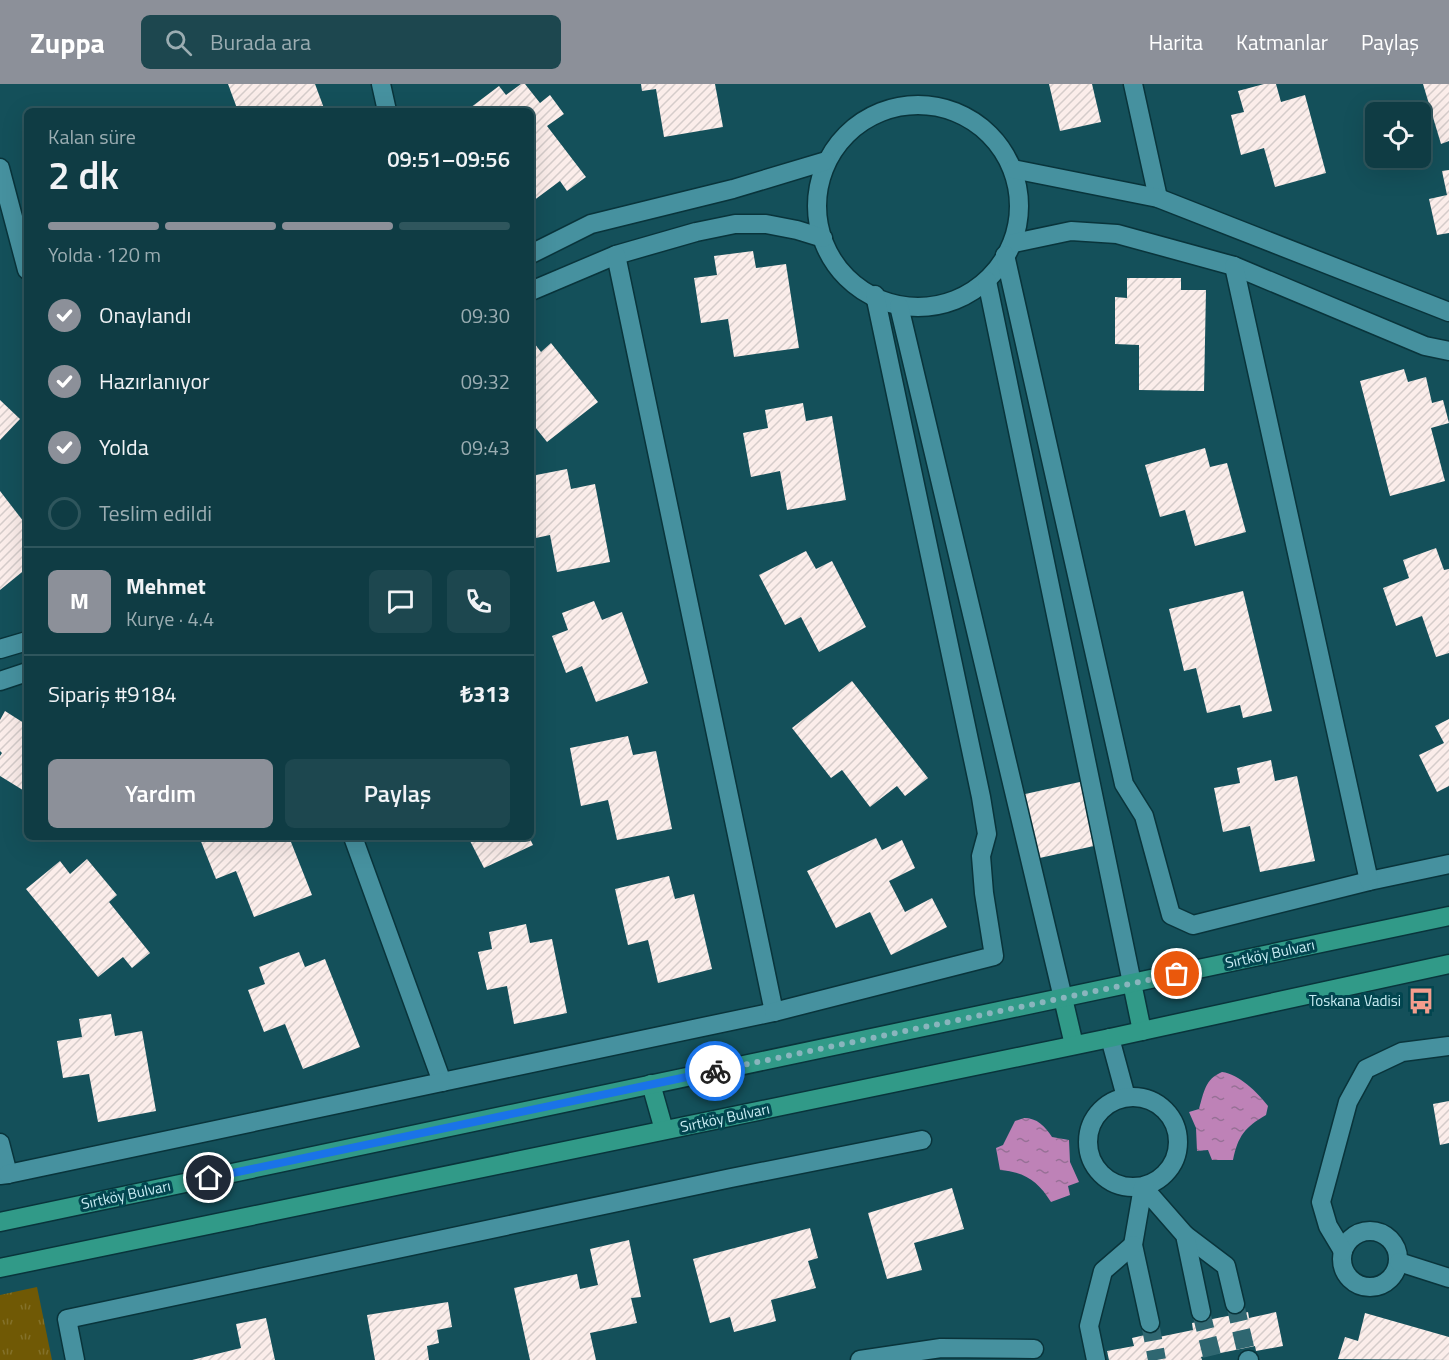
<!DOCTYPE html>
<html lang="tr">
<meta charset="utf-8">
<style>
:root{--surface:#0f3c44;--page:#1d474f;--text:#f1f3f6;--muted:#9badb2;--line:#2f565d;--accent:#8c9099}
body{margin:0;font-family:"Titillium Web",sans-serif;background:var(--page);color:var(--text);height:100vh;display:flex;flex-direction:column;font-size:22px;white-space:nowrap}
*{box-sizing:border-box;margin:0}
p{font-size:20px;color:var(--muted)}
.icon{flex:none;width:33px;height:33px;fill:none;stroke:currentColor;stroke-width:2;stroke-linecap:round;stroke-linejoin:round}
.map{position:relative;flex:1;overflow:hidden}
.details{position:absolute;left:24px;top:24px;width:510px;height:732px;display:flex;flex-direction:column;background:var(--surface);border-radius:9px;box-shadow:0 6px 24px #0002,0 0 0 2px var(--line)}
.details>*{flex:none}
.fabs{position:absolute;left:1365px;top:18px;display:grid;gap:12px}
.fabs a{display:grid;place-items:center;width:66px;height:66px;border-radius:9px;background:var(--surface);box-shadow:0 6px 24px #0002,0 0 0 2px var(--line);font-size:30px}
.pin{position:absolute;display:grid;place-items:center;width:51px;height:51px;color:#fff;margin:-26px;border:3px solid #fff;border-radius:50%;box-shadow:0 2px 6px #0007}
.courier{position:absolute;display:grid;place-items:center;width:60px;height:60px;margin:-30px;border:4px solid #1a73e8;border-radius:50%;background:#fff;color:#222;box-shadow:0 2px 8px #0007}
.summary em{font-style:normal;font-weight:600}
.summary div{display:flex;flex-direction:column-reverse}
.summary{display:flex;align-items:center;justify-content:space-between;height:102px;padding:0 24px}
h1{font-size:39px;font-weight:600;line-height:45px}
.bar{display:grid;grid-template-columns:repeat(4,1fr);gap:9px 6px;align-content:center;height:72px;padding:0 24px}
.bar i{height:8px;border-radius:4px;background:var(--line)}
.bar .active{background:var(--accent)}
.bar p{grid-column:span 4}
.line{display:flex;align-items:center;gap:15px;padding:0 24px;border-top:2px solid var(--line)}
.line div{flex:1}
.round{display:grid;place-items:center;flex:none;width:63px;height:63px;border-radius:9px;background:var(--page)}
ol{padding:0 24px;list-style:none}
li{display:flex;align-items:center;gap:18px;height:66px}
li p{margin-inline-start:auto}
li .icon{padding:6px;border-radius:50%;background:var(--accent);color:#fff;stroke-width:4}
li:last-child{color:var(--muted)}
li i{width:33px;height:33px;border:3px solid var(--line);border-radius:50%}
.primary-button{display:flex;gap:12px;margin-top:auto;padding:12px 24px}
.primary-button a{flex:1;height:69px;border-radius:9px;background:var(--accent);color:#fff;font-size:24px;font-weight:600;line-height:69px;text-align:center}
.primary-button a+a{background:var(--page);color:var(--text)}
header{display:flex;align-items:center;gap:36px;box-sizing:border-box;height:84px;padding:0 30px;background:var(--accent);color:#fff}
header strong{font-size:28px}
nav{display:flex;gap:33px;margin-inline-start:auto;font-size:21px}
.search{width:420px;height:54px;background:var(--page);display:flex;align-items:center;gap:15px;box-sizing:border-box;padding:0 21px;border-radius:9px;color:var(--muted);font-size:22px}
.map>svg:first-child{display:block}
</style>
<header>
<strong>Zuppa</strong>
<div class="search"><svg class="icon" aria-label="search" viewBox="0 0 24 24"><circle cx="10" cy="10" r="6"/><path d="M15 15l6 6"/></svg>Burada ara</div>
<nav><a>Harita</a><a>Katmanlar</a><a>Paylaş</a></nav>
</header>
<div class="map">
<svg width="1449" height="1276" viewBox="0 0 1449 1276">
<defs>
<pattern id="grass-tufts" width="24" height="20" patternUnits="userSpaceOnUse" patternTransform="scale(1.5)"><rect width="24" height="20" fill="#705905"/><path d="M3 7l-1-3M5 7V3M7 7l1-3M15 17l-1-3M17 17v-4M19 17l1-3" fill="none" stroke="#83712a"/></pattern>
<pattern id="water-ripples" width="26" height="14" patternUnits="userSpaceOnUse" patternTransform="scale(1.5)"><rect width="26" height="14" fill="#be82b7"/><path d="M2 4q2-2 4 0t4 0M15 11q2-2 4 0t4 0" fill="none" stroke="#977096"/></pattern>
<pattern id="building-hatch" width="6" height="6" patternUnits="userSpaceOnUse" patternTransform="scale(1.5)"><rect width="6" height="6" fill="#fbedea"/><path d="M-1 1l2-2M0 6l6-6M5 7l2-2" fill="none" stroke="#d5ccca"/></pattern>
</defs>
<rect width="100%" height="100%" fill="#14505a"/>
<!-- grass -->
<polygon fill="url(#grass-tufts)" points="37,1203 52,1276 0,1276 0,1211"/>
<!-- water -->
<g fill="url(#water-ripples)">
<path d="M1222,988C1239,990 1257,1008 1268,1022L1266,1031C1245,1043 1238,1052 1233,1076H1212L1208,1066L1197,1067L1196,1044L1189,1028L1199,1025C1204,1008 1205,995 1222,988Z"/>
<path d="M1024,1034C1037,1034 1045,1042 1052,1053L1069,1056L1070,1078L1079,1098L1068,1102L1070,1111L1051,1118C1038,1097 1025,1088 1000,1086L996,1064L1003,1061L1015,1037Z"/>
</g>
<!-- building -->
<g fill="url(#building-hatch)">
<polygon points="228,0 315,0 325,27 238,27"/>
<polygon points="521,0 525,0 540,19 550,11 564,30 547,42 586,93 567,107 560,97 533,117 531,115 531,27 466,27 499,2 506,11"/>
<polygon points="641,0 715,0 723,43 664,53 656,5 642,7"/>
<polygon points="1049,0 1092,0 1101,38 1060,47"/>
<polygon points="1264,0 1276,0 1281,18 1305,11 1326,89 1275,103 1264,64 1241,71 1231,31 1244,28 1238,7"/>
<polygon points="1423,0 1449,0 1449,57 1441,60"/>
<polygon points="1449,86 1449,149 1437,151 1429,115 1447,111 1442,87"/>
<polygon points="753,167 756,184 786,180 799,264 734,273 728,235 701,239 694,194 717,191 714,172"/>
<polygon points="1127,194 1181,194 1181,206 1206,206 1204,307 1139,306 1139,261 1115,260 1115,213 1127,214"/>
<polygon points="531,255 541,268 551,259 598,318 547,358 531,338"/>
<polygon points="1404,285 1408,298 1426,293 1432,319 1443,316 1449,339 1431,344 1445,397 1390,412 1360,297"/>
<polygon points="0,316 20,335 0,356"/>
<polygon points="803,319 806,337 832,332 846,416 787,426 780,387 751,393 743,349 768,344 765,326"/>
<polygon points="1205,364 1210,383 1227,379 1246,448 1195,462 1185,426 1160,433 1145,381"/>
<polygon points="567,385 571,405 595,400 610,478 557,488 550,451 531,455 531,414 534,414 531,392"/>
<polygon points="0,407 27,442 27,484 0,506"/>
<polygon points="1436,464 1444,486 1449,485 1449,569 1436,573 1422,532 1396,542 1383,504 1409,494 1403,476"/>
<polygon points="806,467 816,485 832,477 866,543 819,568 801,533 785,541 759,491"/>
<polygon points="1243,507 1272,627 1243,634 1240,621 1207,629 1196,584 1184,587 1169,525"/>
<polygon points="594,517 602,536 622,528 648,599 596,618 582,582 566,589 552,552 568,546 562,529"/>
<polygon points="852,597 928,694 905,712 897,702 870,723 842,686 831,694 792,644"/>
<polygon points="5,627 27,641 26,708 0,692 0,672 2,669 0,667 0,636"/>
<polygon points="1449,635 1449,702 1437,708 1419,671 1444,659 1435,642"/>
<polygon points="628,652 633,671 656,667 672,745 617,756 608,716 581,722 570,664"/>
<polygon points="1271,676 1275,697 1297,692 1315,777 1260,788 1250,742 1223,748 1214,704 1240,699 1237,684"/>
<polygon points="1098,694 1112,758 1026,777 1012,713"/>
<polygon points="203,753 289,753 312,811 254,833 236,787 216,795 200,755"/>
<polygon points="468,753 529,753 533,761 484,784"/>
<polygon points="876,754 882,766 902,756 915,784 889,797 905,828 932,814 947,843 891,871 870,828 836,844 807,787"/>
<polygon points="87,775 117,811 109,818 150,869 132,884 123,873 98,893 26,805 60,777 70,790"/>
<polygon points="669,792 675,815 694,810 712,885 658,899 648,856 628,861 615,805"/>
<polygon points="526,840 530,859 552,855 567,929 514,940 507,902 487,906 478,868 492,865 489,848"/>
<polygon points="299,868 305,883 325,875 360,963 303,985 285,940 264,948 248,906 265,900 259,883"/>
<polygon points="111,930 115,952 142,947 156,1027 98,1038 89,990 63,994 57,957 82,953 79,935"/>
<polygon points="1449,1017 1449,1059 1440,1061 1433,1020"/>
<polygon points="952,1104 964,1145 914,1159 922,1186 887,1195 868,1129"/>
<polygon points="810,1144 818,1174 808,1177 816,1204 771,1216 776,1237 734,1248 730,1233 710,1239 693,1175"/>
<polygon points="629,1156 641,1213 631,1214 637,1239 590,1249 596,1276 530,1276 514,1204 577,1190 580,1205 598,1201 590,1165"/>
<polygon points="448,1218 452,1243 437,1246 439,1259 427,1262 429,1276 375,1276 367,1231"/>
<polygon points="1248,1228 1249,1234 1276,1228 1283,1262 1256,1267 1255,1262 1201,1273 1202,1276 1109,1276 1107,1267 1134,1262 1132,1254 1158,1248 1159,1253 1193,1246 1192,1239"/>
<polygon points="1365,1229 1449,1253 1449,1276 1338,1275 1345,1253 1358,1257"/>
<polygon points="266,1234 275,1276 192,1276 241,1264 236,1240"/>
</g>
<g fill="none" stroke-linecap="round" stroke-linejoin="round">
<!-- street-tunnel -->
<g stroke="#2f6771" stroke-width="18" stroke-dasharray="18 9" stroke-linecap="butt">
<polyline points="1235,1220 1248,1276"/>
<polyline points="1201,1228 1213,1276"/>
<polyline points="1150,1239 1157,1276"/>
</g>
<!-- street casing -->
<g stroke="#09343b" stroke-width="21">
<g id="street">
<polyline points="381,0 387,27"/>
<polyline points="1133,0 1158,114"/>
<circle cx="918" cy="122" r="101"/>
<polyline points="0,84 27,186"/>
<polyline points="1013,85 1158,114 1449,228"/>
<polyline points="1014,159 1071,147 1117,150 1234,182 1425,262 1449,267"/>
<polyline points="531,170 591,140 733,105 826,77"/>
<polyline points="1005,171 1124,700 1144,732 1171,831 1193,841 1369,797 1449,780"/>
<polyline points="1234,182 1369,797"/>
<polyline points="987,197 1132,899"/>
<polyline points="531,207 616,171 696,148 735,140 766,140 797,146 823,154"/>
<polyline points="899,222 1063,914"/>
<polyline points="0,565 27,557"/>
<polyline points="0,597 27,588"/>
<polyline points="353,753 442,998 774,928 616,171"/>
<polyline points="774,928 994,872 984,809 981,772 987,750 981,713 875,211"/>
<polyline points="1110,954 1126,1013"/>
<circle cx="1133" cy="1058" r="45"/>
<polyline points="0,1059 8,1090 0,1091"/>
<polyline points="8,1090 442,998"/>
<circle cx="1370" cy="1175" r="28"/>
<polyline points="1185,1151 1226,1182 1235,1220"/>
<polyline points="1343,1167 1328,1142 1321,1118 1348,1018 1366,985 1402,968 1449,962"/>
<polyline points="1399,1178 1449,1194"/>
<polyline points="1150,1239 1133,1161 1143,1103 1185,1151 1201,1228"/>
<polyline points="75,1276 67,1235 731,1094 922,1056"/>
<polyline points="860,1276 941,1264 1034,1265"/>
<polyline points="1096,1276 1089,1242 1103,1187 1133,1161"/>
<polyline points="1248,1276 1249,1276"/>
</g>
</g>
<!-- secondary casing -->
<g stroke="#09343b" stroke-width="21">
<g id="secondary">
<polyline points="1132,899 1142,947"/>
<polyline points="1063,914 1074,961"/>
<polyline points="651,1000 664,1046"/>
<polyline points="0,1138 1449,832"/>
<polyline points="0,1184 1110,954 1449,880"/>
</g>
</g>
<!-- street -->
<use href="#street" stroke="#46919f" stroke-width="18"/>
<!-- secondary -->
<use href="#secondary" stroke="#319a88" stroke-width="18"/>
</g>
<g fill="none" stroke-linecap="round" stroke-linejoin="round">
<!-- done -->
<polyline stroke="#89b5bd" stroke-width="6" stroke-dasharray="0 10.8" points="715,987 1177,890"/>
<!-- route -->
<polyline stroke="#1a73e8" stroke-width="8" points="209,1094 715,987"/>
</g>
<!-- icons -->
<defs>
<g id="bus-bare" transform="scale(2.07)"><path d="M-5-6H5V4H4V6H2V4H-2V6H-4V4H-5ZM-3.5-4V0h7V-4ZM-3.5 1.2v1.5H-2V1.2ZM2 1.2v1.5H3.5V1.2Z" fill="#f49d8d" stroke="#02454f" stroke-width="2.5" paint-order="stroke"/></g>
</defs>
<g fill-rule="evenodd">
<use href="#bus-bare" x="1421" y="917"/>
</g>
<g text-anchor="middle" stroke-width="6" stroke-linejoin="round" paint-order="stroke">
<!-- street labels -->
<g font-size="15" fill="#c8ecf3" stroke="#02454f">
<text transform="translate(1270 870) rotate(-12)" y="5">Sırtköy Bulvarı</text>
<text transform="translate(725 1034) rotate(-12)" y="5">Sırtköy Bulvarı</text>
<text transform="translate(126 1111) rotate(-12)" y="5">Sırtköy Bulvarı</text>
</g>
<!-- poi labels -->
<g font-size="15" fill="#c8ecf3" stroke="#02454f" text-anchor="end">
<text x="1401" y="922">Toskana Vadisi</text>
</g>
</g>
</svg>
<div class="fabs">
<a><svg class="icon" aria-label="locate" viewBox="0 0 24 24"><circle cx="12" cy="12" r="6"/><path d="M12 2v4M12 18v4M2 12h4M18 12h4"/></svg></a>
</div>
<div class="pin" style="left:1177px;top:890px;background:#ea580c"><svg class="icon" aria-label="bag" viewBox="0 0 24 24"><path d="M5 8h14l-1 12H6zM9 8a3 3 0 0 1 6 0"/></svg></div>
<div class="pin" style="left:209px;top:1094px;background:#1f2937"><svg class="icon" aria-label="home" viewBox="0 0 24 24"><path d="M3 11l9-7 9 7M6 9v11h12V9"/></svg></div>
<div class="courier" style="left:715px;top:987px"><svg class="icon" aria-label="bike" viewBox="0 0 24 24"><circle cx="6" cy="16" r="4"/><circle cx="18" cy="16" r="4"/><path d="M6 16l4-8h5l3 8M10 8l3 8H6M13 5h3"/></svg></div>
<section class="details">
<div class="summary"><div><h1>2 dk</h1><p>Kalan süre</p></div><em>09:51–09:56</em></div>
<div class="bar"><i class="active"></i><i class="active"></i><i class="active"></i><i></i><p>Yolda · 120 m</p></div>
<ol>
<li><svg class="icon" aria-label="check" viewBox="0 0 24 24"><path d="M5 12l5 5 9-10"/></svg>Onaylandı<p>09:30</p></li>
<li><svg class="icon" aria-label="check" viewBox="0 0 24 24"><path d="M5 12l5 5 9-10"/></svg>Hazırlanıyor<p>09:32</p></li>
<li><svg class="icon" aria-label="check" viewBox="0 0 24 24"><path d="M5 12l5 5 9-10"/></svg>Yolda<p>09:43</p></li>
<li><i></i>Teslim edildi</li>
</ol>
<div class="line" style="height:108px"><b class="round" style="background:var(--accent);color:#fff">M</b><div><b>Mehmet</b><p>Kurye · 4.4</p></div><a class="round"><svg class="icon" aria-label="chat" viewBox="0 0 24 24"><path d="M4 5h16v11H9l-5 4z"/></svg></a><a class="round"><svg class="icon" aria-label="phone" viewBox="0 0 24 24"><path d="M5 4h4l2 5-3 2q2 4 5 5l2-3 5 2v4C11 20 4 13 5 4z"/></svg></a></div>
<div class="line" style="height:78px"><div>Sipariş #9184</div><b>₺313</b></div>
<div class="primary-button"><a>Yardım</a><a>Paylaş</a></div>
</section>
</div>
